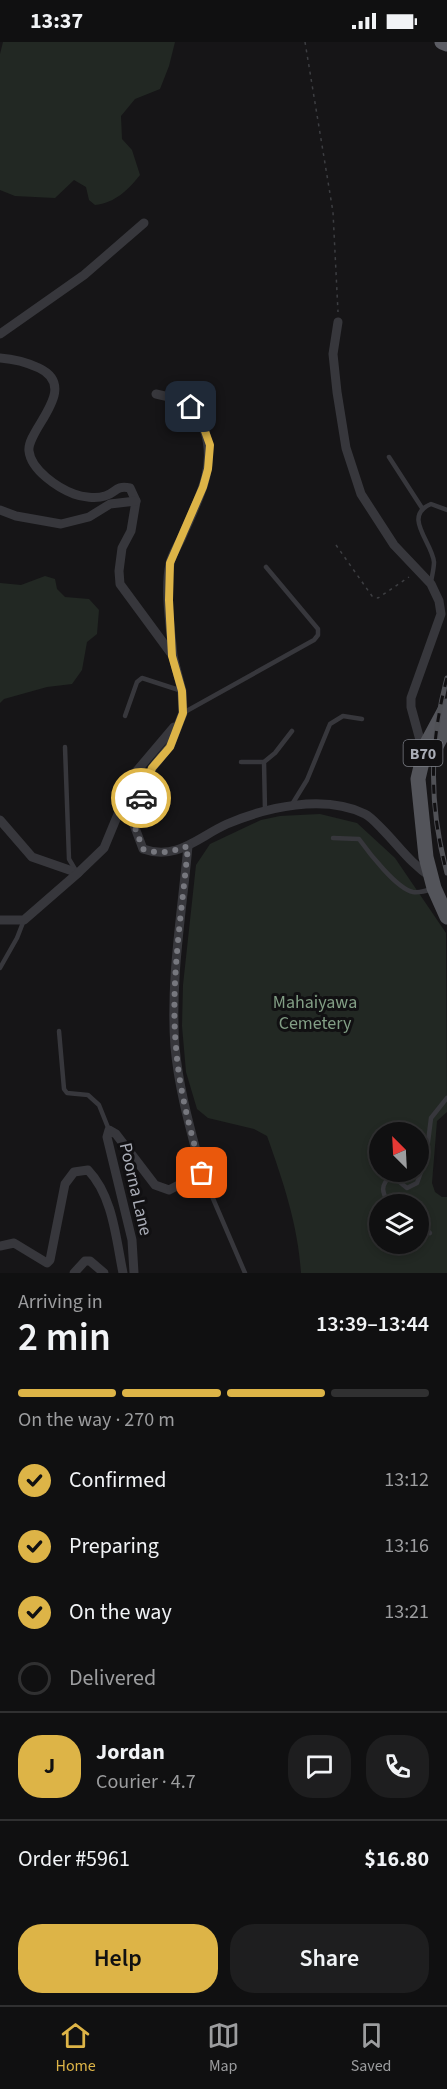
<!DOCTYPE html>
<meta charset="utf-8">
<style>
:root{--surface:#101011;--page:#1e1e1f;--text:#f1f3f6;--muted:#9c9d9f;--line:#303031;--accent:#ddb447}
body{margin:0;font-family:"Source Sans 3",sans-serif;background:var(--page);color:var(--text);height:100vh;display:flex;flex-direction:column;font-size:22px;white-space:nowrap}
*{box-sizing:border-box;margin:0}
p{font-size:20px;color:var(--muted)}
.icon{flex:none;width:33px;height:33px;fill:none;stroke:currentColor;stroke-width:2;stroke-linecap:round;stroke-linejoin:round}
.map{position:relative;height:1231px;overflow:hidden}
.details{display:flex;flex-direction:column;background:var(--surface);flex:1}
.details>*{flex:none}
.needle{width:39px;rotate:336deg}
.controls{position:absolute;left:369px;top:1080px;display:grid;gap:12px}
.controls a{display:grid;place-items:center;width:60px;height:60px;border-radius:50%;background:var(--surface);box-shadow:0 3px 9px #0003,0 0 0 2px var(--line);font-size:30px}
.pin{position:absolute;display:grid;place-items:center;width:51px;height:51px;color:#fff;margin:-26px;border-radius:12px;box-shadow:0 3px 9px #0006}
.courier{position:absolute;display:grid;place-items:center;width:60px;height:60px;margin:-30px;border:4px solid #ddb447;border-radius:50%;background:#fff;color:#222;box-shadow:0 2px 8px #0007}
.head em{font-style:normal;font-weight:600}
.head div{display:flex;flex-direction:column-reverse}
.head{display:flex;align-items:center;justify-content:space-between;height:102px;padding:0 18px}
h1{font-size:39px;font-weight:600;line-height:45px}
.bar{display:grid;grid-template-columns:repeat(4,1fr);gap:9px 6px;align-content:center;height:72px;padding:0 18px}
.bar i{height:8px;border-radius:4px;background:var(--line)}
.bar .on{background:var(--accent)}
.bar p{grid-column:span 4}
.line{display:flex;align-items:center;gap:15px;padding:0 18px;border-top:2px solid var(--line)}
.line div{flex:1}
.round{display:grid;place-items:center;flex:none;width:63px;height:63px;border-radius:24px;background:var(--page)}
ol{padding:0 18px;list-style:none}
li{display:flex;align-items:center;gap:18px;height:66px}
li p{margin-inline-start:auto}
li .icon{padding:6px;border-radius:50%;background:var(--accent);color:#111;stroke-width:4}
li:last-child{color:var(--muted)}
li i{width:33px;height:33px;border:3px solid var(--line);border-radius:50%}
.primary-button{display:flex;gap:12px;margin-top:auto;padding:12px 18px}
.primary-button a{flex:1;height:69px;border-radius:24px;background:var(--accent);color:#111;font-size:24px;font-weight:600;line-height:69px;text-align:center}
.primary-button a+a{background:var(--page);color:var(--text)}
.status{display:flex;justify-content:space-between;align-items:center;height:42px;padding:0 30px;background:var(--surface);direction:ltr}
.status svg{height:16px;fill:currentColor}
.menu{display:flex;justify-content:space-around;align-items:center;height:84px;border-top:2px solid var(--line);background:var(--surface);font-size:16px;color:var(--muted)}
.menu a{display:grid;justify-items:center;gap:3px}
.menu .on{color:var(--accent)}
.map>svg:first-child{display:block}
</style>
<div class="status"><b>13:37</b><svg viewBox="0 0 49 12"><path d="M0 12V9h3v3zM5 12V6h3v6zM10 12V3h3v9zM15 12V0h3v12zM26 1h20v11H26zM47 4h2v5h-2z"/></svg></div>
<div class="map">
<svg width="447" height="1231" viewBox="0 0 447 1231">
<rect width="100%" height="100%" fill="#161517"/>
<!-- green -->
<g fill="#222823" fill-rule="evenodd">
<path d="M3,0H175L169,24L160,47L135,57L121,74L122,97L132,108L140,133C128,148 115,161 95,163L89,158L86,145L74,138L55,156L15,154L0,148V12Z"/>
<polygon points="45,534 55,537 57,547 65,555 89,557 99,568 97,592 87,600 82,628 72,642 47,645 4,657 0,661 0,541 21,543"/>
<path d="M320,772L357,781L395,816L446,891L447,1070L437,1079L432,1141L435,1150L442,1155H447V1231H301C298,1183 283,1139 267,1094L254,1087L208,1076L197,1067L186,1030L182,984L183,943L196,823L210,802L261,778L280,774ZM380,1090H418V1130H380ZM380,1162H418V1202H380Z"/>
</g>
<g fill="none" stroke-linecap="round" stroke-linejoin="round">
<!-- path -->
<g stroke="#3d3e42" stroke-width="1.5" stroke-dasharray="3 4.5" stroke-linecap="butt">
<polyline points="305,0 333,170 338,270"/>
<polyline points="336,503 372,554 378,556 409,535"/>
</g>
<!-- service -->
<g stroke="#37373c" stroke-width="4.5">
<polyline points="389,415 422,466"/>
<path d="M431,540C432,534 434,526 434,520C432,500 402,474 431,462L447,468"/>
<polyline points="183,671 314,598 318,593 318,587 266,525"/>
<polyline points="125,674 137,640 142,636 182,649"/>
<polyline points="65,705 69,817 76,829"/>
<polyline points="241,720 264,720"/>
<polyline points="291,764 307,738 330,682 343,674 362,677"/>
<polyline points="265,768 264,720 275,711 292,689"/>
<path d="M333,796L359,797C369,811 397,847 413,850C420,851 426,849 432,847"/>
<polyline points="0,926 17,896 24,878"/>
<polyline points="59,989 64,1047 67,1051 88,1053 99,1063 109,1088"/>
<polyline points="202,1131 245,1231"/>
<path d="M388,1162C382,1149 380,1144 391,1133L407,1146L417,1141L426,1116L431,1076L447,1056"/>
<polyline points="418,1178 430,1191"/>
</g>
<!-- minor -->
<g stroke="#37373c" stroke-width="9">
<polyline points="338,280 333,312 337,350 346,406 361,452 394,503 431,542 439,559 441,572 411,656 411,665 423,709"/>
<polyline points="0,292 84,233 144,181"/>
<path d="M0,316C14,317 26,320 39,326C81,346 26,388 29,409C31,428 58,446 74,452C82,455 96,457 105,454C116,451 115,443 130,446L136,459L131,489L122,506L119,529L120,542L173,614L182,649L183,671L170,704L152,726L136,772L134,783L143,807C177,819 198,795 227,782C267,765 324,752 365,772C371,775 377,782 382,787C398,803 411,822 431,835"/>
<path d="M156,352C180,357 195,361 204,387C218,427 196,461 181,497C177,505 171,514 170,522C164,548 171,587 173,614"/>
<polyline points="0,468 16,474 61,482 89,475 110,462 136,459"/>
<polyline points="0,778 32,815 78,831"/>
<polyline points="0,878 24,878 78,831 104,806 135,731 174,685"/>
<path d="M0,1204L14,1201L47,1221L50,1218L65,1142L74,1130L88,1128C113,1154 116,1197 123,1231"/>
<polyline points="74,1231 85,1219 90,1219 104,1231"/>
<path d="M134,1231L132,1198L107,1095L109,1088L116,1092L155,1143L169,1148L202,1131C191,1089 179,1049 175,1005C170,939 182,870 188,804"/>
</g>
<!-- primary -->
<g stroke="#53545a" stroke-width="15">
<polyline points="447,664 426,703 418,737 426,815 434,846 447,875"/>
<polyline points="434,708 447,684"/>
</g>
<!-- trunk -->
<polyline stroke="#5b5c63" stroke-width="15" points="442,0 447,2"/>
<!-- rail casing -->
<g stroke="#505156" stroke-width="5">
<path id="rail" d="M447,636C429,704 429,764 447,831"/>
</g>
<!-- rail -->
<use href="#rail" stroke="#111012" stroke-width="3" stroke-dasharray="9" stroke-linecap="butt"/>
</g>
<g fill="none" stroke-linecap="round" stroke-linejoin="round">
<!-- done -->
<path stroke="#76777e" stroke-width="6" stroke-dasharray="0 10.8" d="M141,756L134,783L143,807C160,813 171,810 188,804C182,870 170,939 176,1005C179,1049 191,1090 202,1131"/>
<!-- route -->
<polyline stroke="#ddb447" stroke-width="8" points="141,756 152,726 170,705 183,671 182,649 172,614 169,558 170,521 203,445 208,427 210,403 201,378 191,365"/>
</g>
<g text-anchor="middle" stroke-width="6" stroke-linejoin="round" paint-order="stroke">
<!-- shield labels -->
<rect fill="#111012" stroke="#7b7d85" stroke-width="1.5" x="403.5" y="698" width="39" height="26" rx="4.5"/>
<g font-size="16" font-weight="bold" fill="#a9acb6">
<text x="423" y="717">B70</text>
</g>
<!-- park labels -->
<g font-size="18" fill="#829e85" stroke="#111012">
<text x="315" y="966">Mahaiyawa<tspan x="315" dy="21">Cemetery</tspan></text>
</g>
<!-- street labels -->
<g font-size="18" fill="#a9acb6" stroke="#111012">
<text transform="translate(136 1147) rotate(77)" y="6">Poorna Lane</text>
</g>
</g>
</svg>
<div class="controls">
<a><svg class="needle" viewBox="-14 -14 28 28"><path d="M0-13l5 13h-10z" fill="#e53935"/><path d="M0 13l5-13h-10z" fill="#9c9d9f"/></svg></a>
<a><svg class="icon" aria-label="layers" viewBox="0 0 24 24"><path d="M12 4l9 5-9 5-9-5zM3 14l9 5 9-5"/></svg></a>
</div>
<div class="pin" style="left:202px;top:1131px;background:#ea580c"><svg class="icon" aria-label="bag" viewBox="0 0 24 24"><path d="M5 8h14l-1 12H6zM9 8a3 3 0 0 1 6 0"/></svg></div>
<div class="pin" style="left:191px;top:365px;background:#1f2937"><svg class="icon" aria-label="home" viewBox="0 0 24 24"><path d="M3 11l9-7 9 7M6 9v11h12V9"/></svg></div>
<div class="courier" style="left:141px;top:756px"><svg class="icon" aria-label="car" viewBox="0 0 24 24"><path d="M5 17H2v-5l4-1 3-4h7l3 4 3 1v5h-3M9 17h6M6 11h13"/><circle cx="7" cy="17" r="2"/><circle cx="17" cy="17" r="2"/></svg></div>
</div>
<section class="details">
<div class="head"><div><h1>2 min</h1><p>Arriving in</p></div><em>13:39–13:44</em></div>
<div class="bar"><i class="on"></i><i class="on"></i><i class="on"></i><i></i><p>On the way · 270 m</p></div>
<ol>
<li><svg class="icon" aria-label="check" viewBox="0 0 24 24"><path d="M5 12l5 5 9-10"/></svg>Confirmed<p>13:12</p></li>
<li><svg class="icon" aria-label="check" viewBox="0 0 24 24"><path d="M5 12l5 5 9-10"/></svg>Preparing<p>13:16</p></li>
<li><svg class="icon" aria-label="check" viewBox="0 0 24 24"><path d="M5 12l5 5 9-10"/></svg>On the way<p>13:21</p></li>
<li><i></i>Delivered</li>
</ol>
<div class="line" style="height:108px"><b class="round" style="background:var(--accent);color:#111">J</b><div><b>Jordan</b><p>Courier · 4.7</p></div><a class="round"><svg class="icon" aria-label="chat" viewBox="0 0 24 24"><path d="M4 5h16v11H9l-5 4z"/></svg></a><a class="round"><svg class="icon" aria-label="phone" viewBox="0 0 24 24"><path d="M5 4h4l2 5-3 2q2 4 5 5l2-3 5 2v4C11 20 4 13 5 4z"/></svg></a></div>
<div class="line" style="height:78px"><div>Order #5961</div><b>$16.80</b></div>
<div class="primary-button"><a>Help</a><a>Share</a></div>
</section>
<nav class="menu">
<a class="on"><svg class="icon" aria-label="home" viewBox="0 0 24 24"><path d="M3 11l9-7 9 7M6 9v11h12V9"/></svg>Home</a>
<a><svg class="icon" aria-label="map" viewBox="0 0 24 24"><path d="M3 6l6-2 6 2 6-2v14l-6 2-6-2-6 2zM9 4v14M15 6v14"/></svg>Map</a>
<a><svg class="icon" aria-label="saved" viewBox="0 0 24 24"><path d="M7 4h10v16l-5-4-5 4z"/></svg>Saved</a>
</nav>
